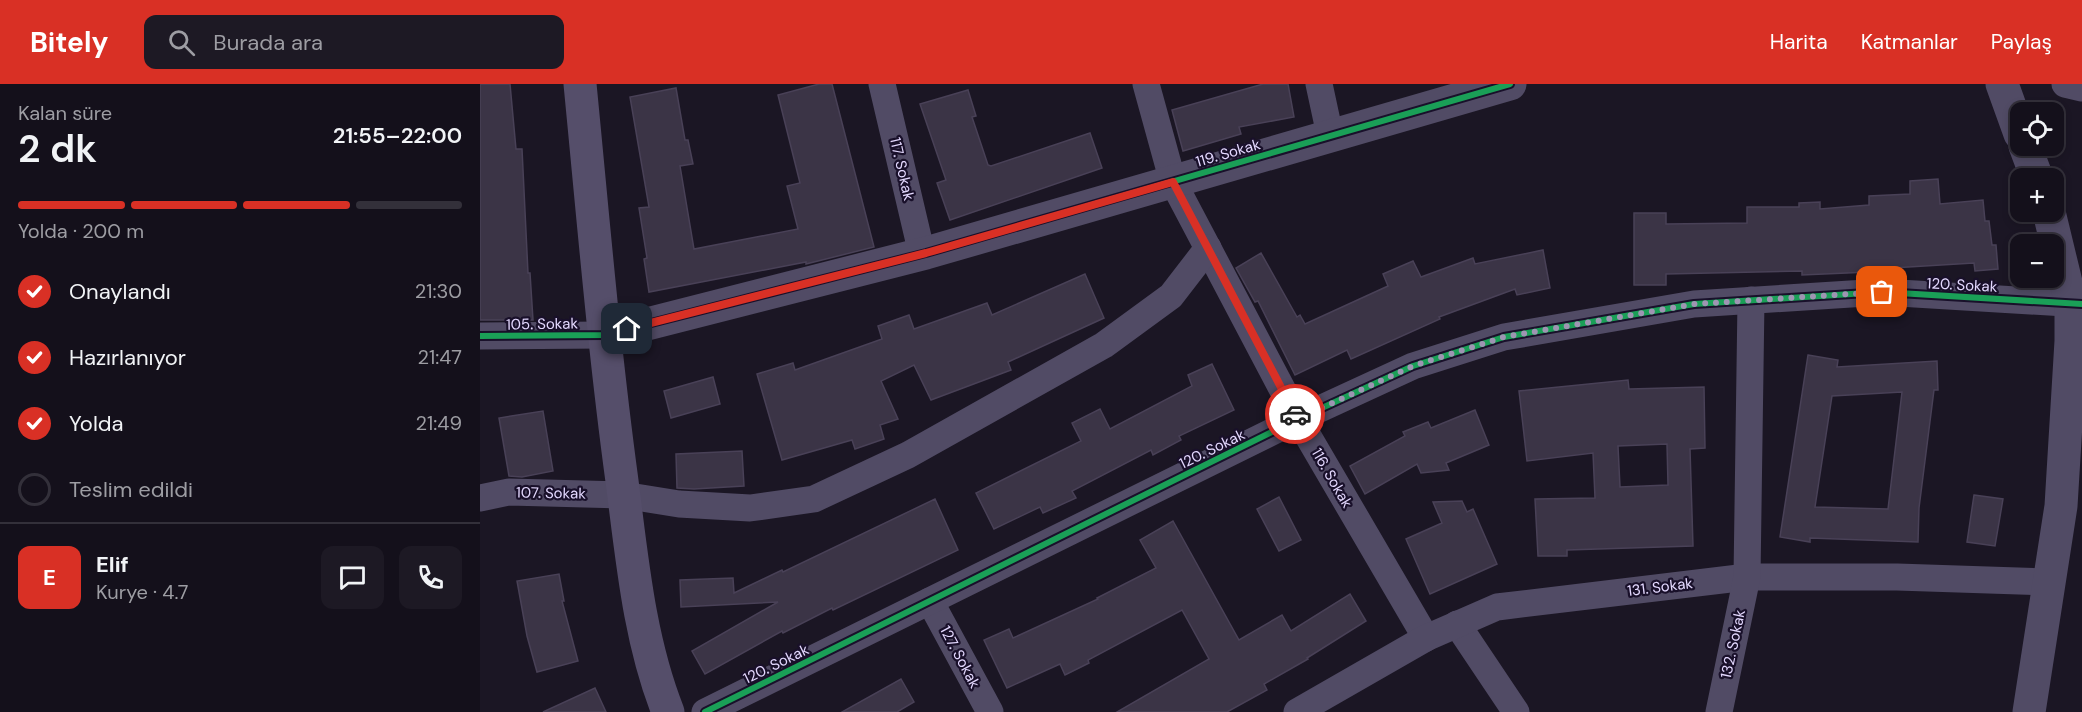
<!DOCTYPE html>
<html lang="tr">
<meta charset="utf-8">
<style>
:root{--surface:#14101b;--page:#1d1924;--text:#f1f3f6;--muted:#9d9da3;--line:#33303a;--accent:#d93025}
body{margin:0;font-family:"DM Sans",sans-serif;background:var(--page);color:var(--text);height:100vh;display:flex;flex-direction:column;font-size:22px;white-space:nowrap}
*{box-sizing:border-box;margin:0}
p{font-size:20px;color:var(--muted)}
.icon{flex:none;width:33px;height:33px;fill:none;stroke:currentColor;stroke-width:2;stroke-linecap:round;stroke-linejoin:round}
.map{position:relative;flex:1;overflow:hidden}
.details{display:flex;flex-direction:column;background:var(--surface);width:480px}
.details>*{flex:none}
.tools{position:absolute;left:1530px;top:18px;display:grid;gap:12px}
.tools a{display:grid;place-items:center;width:54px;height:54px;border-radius:12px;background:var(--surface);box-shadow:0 3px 9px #0003,0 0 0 2px var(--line);font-size:30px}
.pin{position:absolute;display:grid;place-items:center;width:51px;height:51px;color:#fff;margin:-26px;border-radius:12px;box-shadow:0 3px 9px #0006}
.courier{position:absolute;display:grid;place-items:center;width:60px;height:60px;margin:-30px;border:4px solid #d93025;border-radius:50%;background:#fff;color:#222;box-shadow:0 2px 8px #0007}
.headline em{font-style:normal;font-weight:600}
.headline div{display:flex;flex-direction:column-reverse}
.headline{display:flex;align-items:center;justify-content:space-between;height:102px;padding:0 18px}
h1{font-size:39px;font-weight:600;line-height:45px}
.bar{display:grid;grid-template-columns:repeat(4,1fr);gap:9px 6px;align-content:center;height:72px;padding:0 18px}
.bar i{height:8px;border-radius:4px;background:var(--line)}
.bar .active{background:var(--accent)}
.bar p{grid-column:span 4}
.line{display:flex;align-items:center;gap:15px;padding:0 18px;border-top:2px solid var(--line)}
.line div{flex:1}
.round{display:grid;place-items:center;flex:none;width:63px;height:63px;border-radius:12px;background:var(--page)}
ol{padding:0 18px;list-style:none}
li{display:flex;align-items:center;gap:18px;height:66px}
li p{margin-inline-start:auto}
li .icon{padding:6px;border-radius:50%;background:var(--accent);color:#fff;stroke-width:4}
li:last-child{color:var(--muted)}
li i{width:33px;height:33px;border:3px solid var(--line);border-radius:50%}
header{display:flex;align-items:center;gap:36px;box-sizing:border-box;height:84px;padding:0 30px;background:var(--accent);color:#fff}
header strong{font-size:28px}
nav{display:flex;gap:33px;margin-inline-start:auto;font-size:21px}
.search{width:420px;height:54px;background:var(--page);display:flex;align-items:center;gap:15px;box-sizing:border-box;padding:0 21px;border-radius:12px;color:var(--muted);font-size:22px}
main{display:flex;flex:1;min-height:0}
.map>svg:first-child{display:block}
</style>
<header>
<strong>Bitely</strong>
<div class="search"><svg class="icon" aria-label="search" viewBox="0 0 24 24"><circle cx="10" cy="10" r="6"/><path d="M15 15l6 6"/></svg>Burada ara</div>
<nav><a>Harita</a><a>Katmanlar</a><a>Paylaş</a></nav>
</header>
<main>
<section class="details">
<div class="headline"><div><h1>2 dk</h1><p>Kalan süre</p></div><em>21:55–22:00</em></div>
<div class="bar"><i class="active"></i><i class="active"></i><i class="active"></i><i></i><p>Yolda · 200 m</p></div>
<ol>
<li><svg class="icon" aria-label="check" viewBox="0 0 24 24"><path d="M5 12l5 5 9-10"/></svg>Onaylandı<p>21:30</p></li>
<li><svg class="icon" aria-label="check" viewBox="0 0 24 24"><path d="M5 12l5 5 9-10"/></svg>Hazırlanıyor<p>21:47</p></li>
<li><svg class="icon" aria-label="check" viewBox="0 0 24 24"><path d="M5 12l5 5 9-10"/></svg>Yolda<p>21:49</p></li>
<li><i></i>Teslim edildi</li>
</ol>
<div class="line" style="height:108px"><b class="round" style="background:var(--accent);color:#fff">E</b><div><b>Elif</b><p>Kurye · 4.7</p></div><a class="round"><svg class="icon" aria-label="chat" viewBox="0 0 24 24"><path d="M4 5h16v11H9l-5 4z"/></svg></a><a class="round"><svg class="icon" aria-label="phone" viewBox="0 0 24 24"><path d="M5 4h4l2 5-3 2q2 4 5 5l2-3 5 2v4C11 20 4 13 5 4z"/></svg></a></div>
</section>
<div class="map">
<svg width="1602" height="628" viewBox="0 0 1602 628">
<rect width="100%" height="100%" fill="#1b1624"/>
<!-- building -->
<g fill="#3b3446" stroke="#494157" stroke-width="1.5" fill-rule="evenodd">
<polygon points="0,0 30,0 36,65 42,65 48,189 50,189 53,236 0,236"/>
<polygon points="339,0 352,0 394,163 326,180 326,178 169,208 164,175 167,174 159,124 169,123 150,13 196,4 205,56 208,56 213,80 200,82 214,165 318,145 307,102 320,99 298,11"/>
<polygon points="783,0 808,0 814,33 759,43 761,50 703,67 692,26"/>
<polygon points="488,6 496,32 492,33 508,81 511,82 610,49 622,84 470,136 457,99 466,96 440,20"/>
<polygon points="1458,95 1460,120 1503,116 1505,137 1509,137 1512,161 1516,161 1518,185 1495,187 1494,179 1412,184 1412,187 1322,191 1322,187 1186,190 1186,201 1154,201 1154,129 1186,129 1186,140 1267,139 1267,123 1319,123 1319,119 1340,118 1340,125 1389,121 1389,112 1430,110 1430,97"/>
<polygon points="1063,166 1070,204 1037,211 1035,205 959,233 960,235 871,275 867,266 815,291 778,217 775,218 756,184 781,169 817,233 820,231 825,240 908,202 903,190 933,177 941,193 993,174 995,180"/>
<polygon points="605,190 624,234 528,278 531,286 451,316 434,281 401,297 418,335 400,341 404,355 375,365 372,356 302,376 277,290 313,279 315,286 402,255 398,242 429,231 434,245 507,219 512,231"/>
<path d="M1328,271L1358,276L1357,283L1457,277L1458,306H1454L1439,424L1438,458L1330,454V458L1300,453ZM1422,308L1408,425L1335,423L1352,312Z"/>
<polygon points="732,280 754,326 699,352 701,356 673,371 671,366 592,407 596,414 563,429 560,423 514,445 496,409 601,357 592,339 620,325 630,345 712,302 708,291"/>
<polygon points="233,293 240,320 191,334 184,307"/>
<path d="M1148,296L1149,305L1224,303L1225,364L1210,365L1213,462L1087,466V472H1058L1055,415L1115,414L1113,369L1047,377L1039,307ZM1187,360L1188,401L1140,403L1138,362Z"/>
<polygon points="995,326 1009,361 966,379 969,386 941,389 937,380 885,410 870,382 925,352 923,348 948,338 951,344"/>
<polygon points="63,327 73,387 42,393 29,392 19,334"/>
<polygon points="262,367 264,402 214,405 197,404 196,370"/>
<polygon points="1494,411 1523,415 1515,462 1487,458"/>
<polygon points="799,413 821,456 799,467 777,425"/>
<polygon points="455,415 478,466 353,526 352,524 303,549 302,547 225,590 212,567 298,518 201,523 200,496 253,494 254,509 302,486 303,488"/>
<polygon points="982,417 987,428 993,425 1017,480 950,510 926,455 962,439 953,418"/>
<polygon points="693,437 759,556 802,531 811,547 870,510 886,537 827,574 828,575 784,600 787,606 747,628 637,628 729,575 702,526 608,576 609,579 585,591 580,580 527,604 504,556 529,545 533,554 618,515 617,514 676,484 660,456"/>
<polygon points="79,490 84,517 82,517 98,577 57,588 47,552 37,497"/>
<polygon points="421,595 434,618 417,628 362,628"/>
<polygon points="115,604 126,628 63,628"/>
</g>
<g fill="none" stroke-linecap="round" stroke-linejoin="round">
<!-- minor -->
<g stroke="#514b65" stroke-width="27">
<polyline points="402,0 442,170"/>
<polyline points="666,0 693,98 818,335 946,554"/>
<polyline points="839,0 850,51"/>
<polyline points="1585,0 1602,4"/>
<polyline points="0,252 124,251"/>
<polyline points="0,414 29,408 143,411 199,420 270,424 334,415 428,371 624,261 691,212 728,164"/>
<polyline points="450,517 510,628"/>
<polyline points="977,540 1036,628"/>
<polyline points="225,628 818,335 933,282 1024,253 1214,220 1402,208 1602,220"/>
<polyline points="817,628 946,554 1017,523 1267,493 1417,493 1569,498"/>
<polyline points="1239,628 1267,493 1271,216"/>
</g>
<!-- tertiary -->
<g stroke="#514b65" stroke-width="33">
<polyline points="1522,0 1540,50"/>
<polyline points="1545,62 1557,94"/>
<polyline points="124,251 446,169 1030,0"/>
<polyline points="1549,628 1581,422 1591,257 1591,219 1569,128"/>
</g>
<!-- secondary -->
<path stroke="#554e6a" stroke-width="33" d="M100,0C113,133 124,265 142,397C152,474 159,555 188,628"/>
<!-- cycleway casing -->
<g stroke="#19102a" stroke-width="10">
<g id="cycleway">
<polyline points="0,252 124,251 446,169 1030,0"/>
<polyline points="225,628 818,335 933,282 1024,253 1214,220 1402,208 1602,220"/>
</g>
</g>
<!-- cycleway -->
<use href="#cycleway" stroke="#1a9f57" stroke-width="6"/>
</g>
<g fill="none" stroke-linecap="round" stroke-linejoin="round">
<!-- done -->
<polyline stroke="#9e95b2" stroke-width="6" stroke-dasharray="0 10.8" points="815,330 818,335 933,282 1024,253 1215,220 1402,208"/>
<!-- route -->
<polyline stroke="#d93025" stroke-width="8" points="147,245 446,169 693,98 815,330"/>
</g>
<g text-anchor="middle" stroke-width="4.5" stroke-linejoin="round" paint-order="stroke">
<!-- street labels -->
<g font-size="15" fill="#e4d9ff" stroke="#19102a">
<text transform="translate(748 69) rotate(-16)" y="5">119. Sokak</text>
<text transform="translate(422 85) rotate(77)" y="5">117. Sokak</text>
<text transform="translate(1482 201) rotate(3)" y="5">120. Sokak</text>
<text transform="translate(62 240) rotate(-1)" y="5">105. Sokak</text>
<text transform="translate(732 365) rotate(-26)" y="5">120. Sokak</text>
<text transform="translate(852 394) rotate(60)" y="5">116. Sokak</text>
<text transform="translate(71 409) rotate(1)" y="5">107. Sokak</text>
<text transform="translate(1180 503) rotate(-7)" y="5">131. Sokak</text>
<text transform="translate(1253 560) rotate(-78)" y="5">132. Sokak</text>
<text transform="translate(480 573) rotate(62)" y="5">127. Sokak</text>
<text transform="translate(296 580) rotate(-26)" y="5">120. Sokak</text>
</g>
</g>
</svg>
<div class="tools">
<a><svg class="icon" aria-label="locate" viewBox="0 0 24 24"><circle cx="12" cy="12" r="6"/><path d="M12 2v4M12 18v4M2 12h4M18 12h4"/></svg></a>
<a>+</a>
<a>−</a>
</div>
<div class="pin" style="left:1402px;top:208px;background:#ea580c"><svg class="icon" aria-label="bag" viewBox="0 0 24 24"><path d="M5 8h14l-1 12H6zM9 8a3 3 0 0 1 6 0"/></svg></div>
<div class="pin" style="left:147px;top:245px;background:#1f2937"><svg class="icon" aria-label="home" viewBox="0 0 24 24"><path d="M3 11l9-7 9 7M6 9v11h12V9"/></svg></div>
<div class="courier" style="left:815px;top:330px"><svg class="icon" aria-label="car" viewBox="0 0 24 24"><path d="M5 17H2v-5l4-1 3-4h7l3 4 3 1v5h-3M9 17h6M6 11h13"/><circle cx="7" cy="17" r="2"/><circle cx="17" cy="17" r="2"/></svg></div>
</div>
</main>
